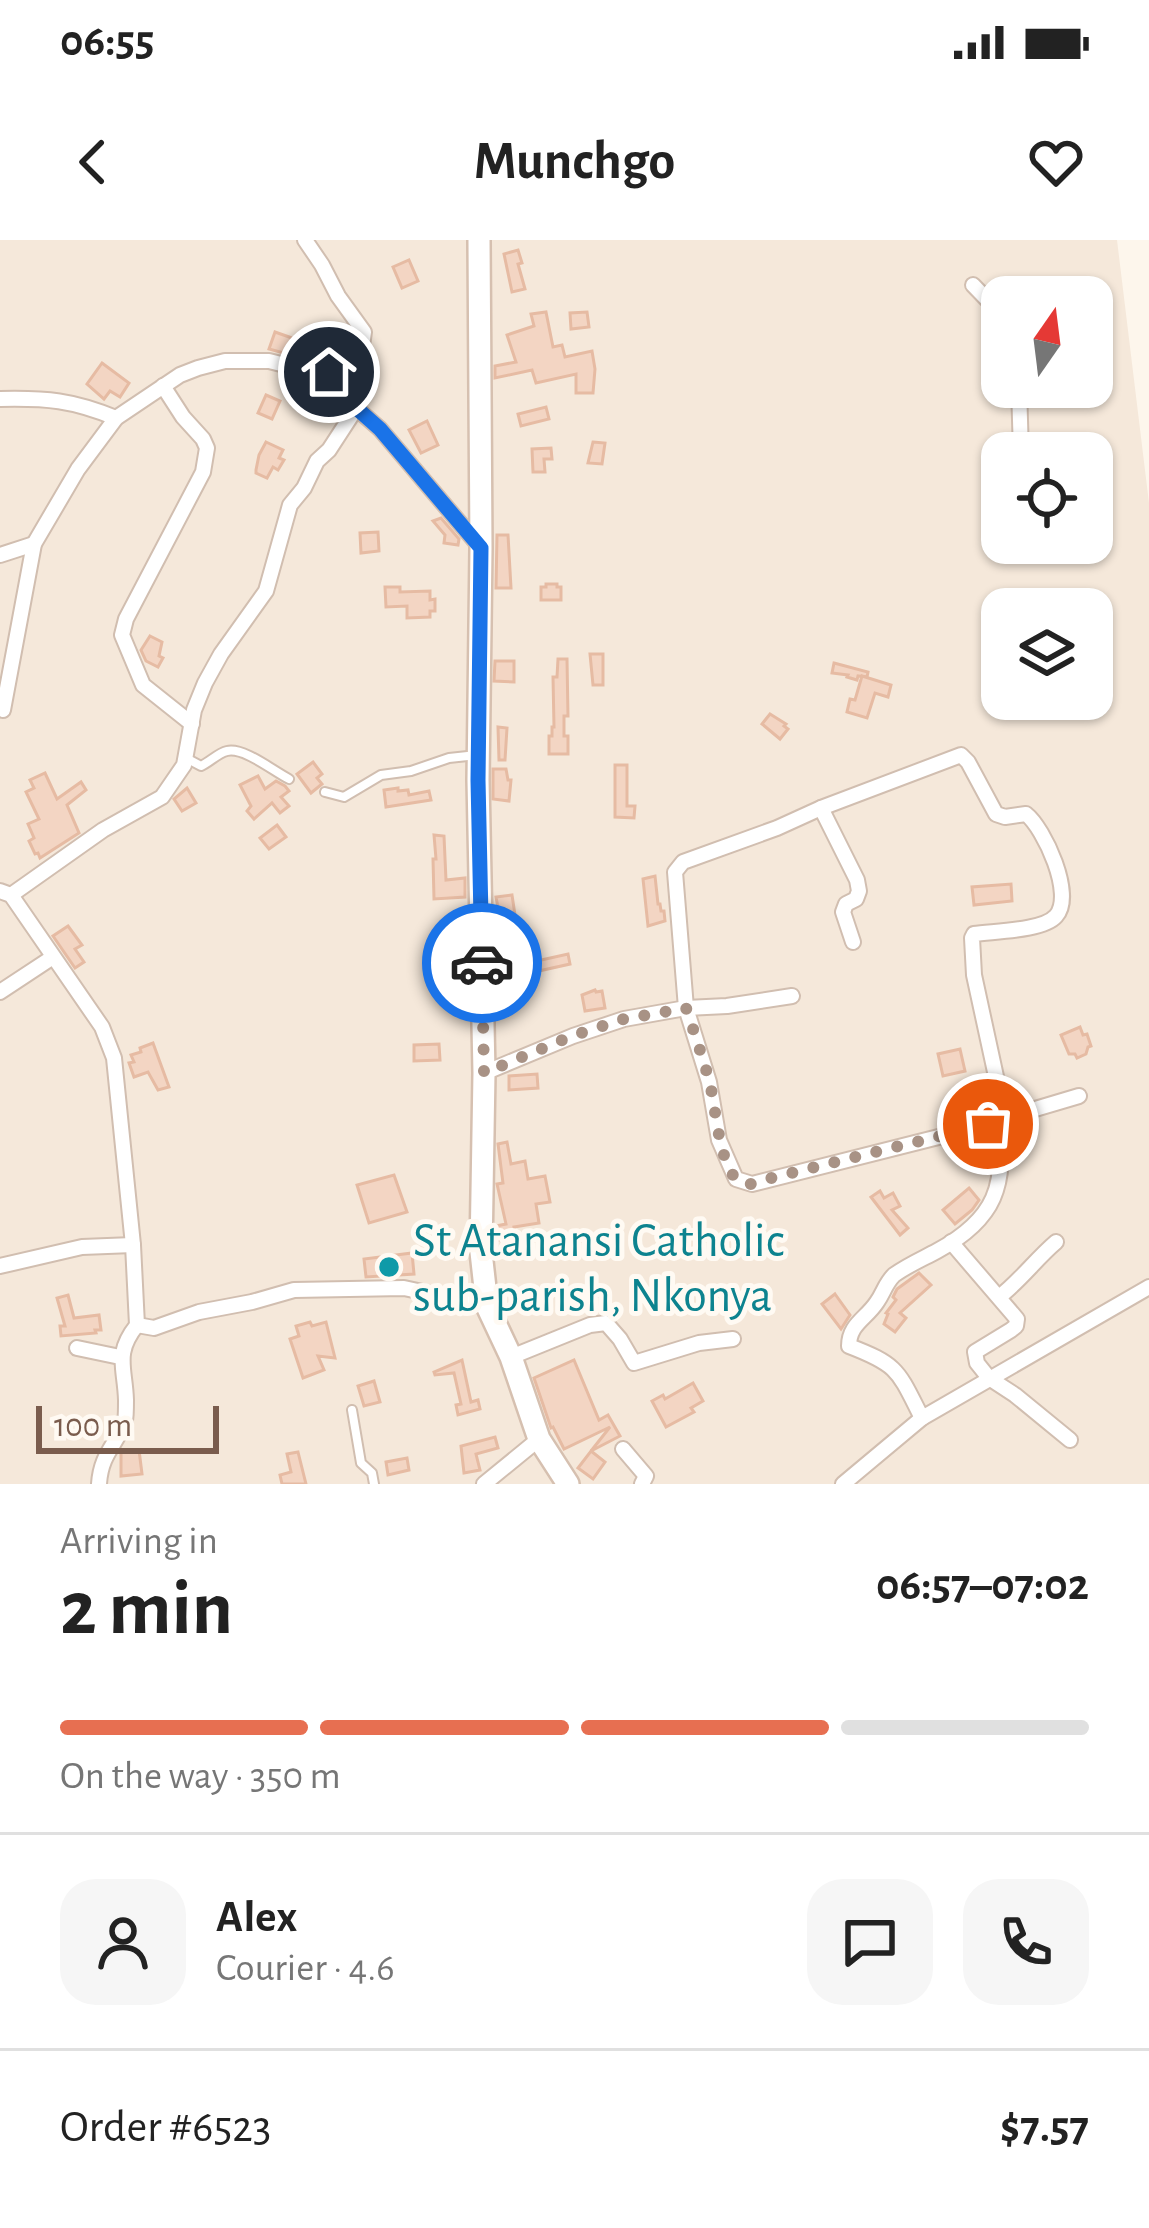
<!DOCTYPE html>
<meta charset="utf-8">
<style>
:root{--surface:#fff;--page:#f6f6f6;--text:#222;--muted:#767676;--line:#e0e0e0;--accent:#e76f51}
body{margin:0;font-family:"Alegreya Sans",sans-serif;background:var(--page);color:var(--text);height:100vh;display:flex;flex-direction:column;font-size:45px;white-space:nowrap}
*{box-sizing:border-box;margin:0}
p{font-size:39px;color:var(--muted)}
.icon{flex:none;width:66px;height:66px;fill:none;stroke:currentColor;stroke-width:2;stroke-linecap:round;stroke-linejoin:round}
.map{position:relative;height:1244px;overflow:hidden}
.drawer{display:flex;flex-direction:column;background:var(--surface);flex:1}
.drawer>*{flex:none}
.needle{width:78px;rotate:14deg}
.tools{position:absolute;left:981px;top:36px;display:grid;gap:24px}
.tools a{display:grid;place-items:center;width:132px;height:132px;border-radius:24px;background:var(--surface);box-shadow:0 3px 9px #0004;font-size:60px}
.scale{position:absolute;left:36px;bottom:30px;width:183px;box-sizing:border-box;padding-left:12px;border:6px solid #7a5c4d;border-top:0;font-size:33px;line-height:42px;white-space:nowrap;color:#7a5c4d;-webkit-text-stroke:9px #fffaf3;paint-order:stroke}
.pin{position:absolute;display:grid;place-items:center;width:102px;height:102px;color:#fff;margin:-51px;border:6px solid #fff;border-radius:50%;box-shadow:0 3px 12px #0007}
.courier{position:absolute;display:grid;place-items:center;width:120px;height:120px;margin:-60px;border:9px solid #1a73e8;border-radius:50%;background:#fff;color:#222;box-shadow:0 3px 15px #0007}
.summary em{font-style:normal;font-weight:600}
.summary div{display:flex;flex-direction:column-reverse}
.summary{display:flex;align-items:center;justify-content:space-between;height:204px;padding:0 60px}
h1{font-size:78px;font-weight:600;line-height:90px}
.bar{display:grid;grid-template-columns:repeat(4,1fr);gap:18px 12px;align-content:center;height:144px;padding:0 60px}
.bar i{height:15px;border-radius:9px;background:var(--line)}
.bar .active{background:var(--accent)}
.bar p{grid-column:span 4}
.line{display:flex;align-items:center;gap:30px;padding:0 60px;border-top:3px solid var(--line)}
.line div{flex:1}
.round{display:grid;place-items:center;flex:none;width:126px;height:126px;border-radius:36px;background:var(--page)}
.status{display:flex;justify-content:space-between;align-items:center;height:84px;padding:0 60px;background:var(--surface);direction:ltr}
.status svg{height:33px;fill:currentColor}
header{display:flex;justify-content:space-between;align-items:center;height:156px;padding:0 60px;background:var(--surface);font-size:54px;font-weight:600}
.map>svg:first-child{display:block}
</style>
<div class="status"><b>06:55</b><svg viewBox="0 0 49 12"><path d="M0 12V9h3v3zM5 12V6h3v6zM10 12V3h3v9zM15 12V0h3v12zM26 1h20v11H26zM47 4h2v5h-2z"/></svg></div>
<header><svg class="icon" aria-label="back" viewBox="0 0 24 24"><path d="M15 5l-7 7 7 7"/></svg>Munchgo<svg class="icon" aria-label="heart" viewBox="0 0 24 24"><path d="M12 20l-8-8c-3-5 5-10 8-4 3-6 11-1 8 4z"/></svg></header>
<div class="map">
<svg width="1149" height="1244" viewBox="0 0 1149 1244">
<rect width="100%" height="100%" fill="#fdf6ec"/>
<!-- residential -->
<path fill="#f5e8da" fill-rule="evenodd" d="M0,0H1117L1149,263V1244H0ZM1002,57H1092V147H1002ZM1002,213H1092V303H1002ZM1002,369H1092V459H1002Z"/>
<!-- building -->
<g fill="#f3d5c3" stroke="#e6bba3" stroke-width="3">
<polygon points="518,10 522,23 518,24 525,49 512,52 504,14"/>
<polygon points="409,20 418,41 402,48 393,27"/>
<polygon points="546,72 553,107 562,105 565,117 592,111 595,129 593,153 576,153 576,134 536,143 532,130 495,138 495,126 516,122 507,95 534,86 531,74"/>
<polygon points="587,72 589,87 571,89 570,73"/>
<polygon points="275,92 292,98 287,114 269,109"/>
<polygon points="102,123 129,143 120,157 110,151 104,159 87,144"/>
<polygon points="266,155 280,161 272,179 258,173"/>
<polygon points="546,167 549,179 521,186 518,174"/>
<polygon points="427,181 438,205 421,213 409,190"/>
<polygon points="266,202 283,210 279,218 284,220 278,230 273,227 267,238 256,233 256,230 259,215"/>
<polygon points="593,202 605,203 602,224 588,223"/>
<polygon points="551,208 552,219 544,219 545,232 533,232 532,209"/>
<polygon points="441,278 459,299 458,305 444,303 445,295 433,281"/>
<polygon points="378,292 379,311 361,313 360,293"/>
<polygon points="497,295 508,295 511,348 496,348"/>
<polygon points="546,344 557,344 557,347 561,347 561,360 541,360 541,347 546,347"/>
<polygon points="385,347 400,347 400,352 430,351 430,360 435,359 435,371 430,371 430,377 407,378 407,366 386,367"/>
<polygon points="150,396 162,402 159,416 163,418 158,427 146,421 141,410"/>
<polygon points="590,414 603,414 603,445 593,445"/>
<polygon points="558,419 567,419 568,476 564,476 564,496 568,496 568,514 549,514 549,496 552,496 552,487 554,487 553,437 557,437"/>
<polygon points="495,421 514,421 514,442 494,441"/>
<polygon points="834,423 868,432 867,437 858,436 857,440 847,437 848,435 832,433"/>
<polygon points="862,436 891,445 888,457 875,453 867,478 847,472 850,459 855,460"/>
<polygon points="770,474 786,484 784,486 788,489 780,499 762,484"/>
<polygon points="498,487 507,488 505,520 499,520"/>
<polygon points="313,522 322,534 317,538 322,544 311,553 297,534"/>
<polygon points="615,525 627,525 627,566 635,566 634,578 615,577"/>
<polygon points="493,529 506,529 508,540 511,540 509,561 493,559"/>
<polygon points="45,533 57,559 81,542 86,550 67,565 79,593 40,618 38,613 35,614 29,601 34,598 28,584 39,579 26,552 34,548 30,540"/>
<polygon points="258,536 265,549 276,541 285,546 289,551 281,557 289,566 280,573 272,563 254,579 247,571 251,566 240,545"/>
<polygon points="187,548 196,563 182,571 174,559"/>
<polygon points="398,548 398,551 408,550 409,555 429,551 431,560 386,567 384,550"/>
<polygon points="277,585 286,597 269,609 260,598"/>
<polygon points="434,595 444,596 446,640 465,638 465,657 434,659 433,619 436,619"/>
<polygon points="655,636 658,664 660,664 661,671 664,671 665,681 648,686 643,639"/>
<polygon points="1011,644 1012,661 974,665 972,647"/>
<polygon points="512,655 515,675 500,678 496,657"/>
<polygon points="68,686 82,705 75,709 84,722 75,728 53,696"/>
<polygon points="568,714 570,724 530,733 531,737 511,742 508,732 529,728 528,723"/>
<polygon points="595,750 596,752 602,751 605,768 585,771 582,755"/>
<polygon points="1080,787 1083,795 1087,794 1091,806 1088,807 1086,814 1077,818 1075,814 1069,814 1061,795"/>
<polygon points="153,803 169,847 158,850 148,832 134,837 129,823 134,822 131,815 141,812 140,808"/>
<polygon points="439,804 440,820 414,821 414,805"/>
<polygon points="960,809 965,831 943,836 938,814"/>
<polygon points="537,834 538,848 509,850 509,836"/>
<polygon points="507,902 511,924 525,921 528,939 545,936 550,962 536,964 539,983 514,987 516,997 498,1000 496,986 506,984 497,944 503,943 498,904"/>
<polygon points="394,935 407,972 369,983 357,945"/>
<polygon points="969,948 979,960 972,970 955,984 943,970"/>
<polygon points="880,951 884,958 893,953 900,966 892,970 908,988 900,995 871,957"/>
<polygon points="412,1013 414,1034 366,1037 364,1019"/>
<polygon points="919,1033 931,1045 900,1073 906,1078 895,1092 884,1084 888,1074 886,1073 896,1060 893,1057 897,1049"/>
<polygon points="835,1054 850,1075 841,1089 822,1064"/>
<polygon points="68,1055 74,1078 99,1075 101,1090 95,1090 96,1093 61,1096 60,1086 65,1086 57,1058"/>
<polygon points="310,1082 312,1086 326,1082 335,1118 318,1116 324,1130 303,1138 290,1099 299,1096 296,1086"/>
<polygon points="462,1120 471,1162 478,1160 480,1169 458,1175 456,1165 461,1164 454,1133 435,1135 434,1132"/>
<polygon points="574,1120 599,1180 608,1175 620,1196 591,1211 610,1187 564,1209 553,1187 551,1188 534,1138"/>
<polygon points="374,1141 380,1162 364,1166 358,1146"/>
<polygon points="693,1143 703,1161 691,1168 694,1172 666,1187 652,1161 663,1155 665,1159"/>
<polygon points="495,1197 498,1208 476,1214 480,1230 464,1233 461,1206"/>
<polygon points="139,1210 142,1234 121,1236 121,1212"/>
<polygon points="591,1211 605,1222 593,1239 578,1228"/>
<polygon points="298,1212 306,1244 282,1244 280,1235 291,1232 287,1214"/>
<polygon points="407,1218 409,1230 388,1235 386,1222"/>
</g>
<g fill="none" stroke-linecap="round" stroke-linejoin="round">
<!-- lane casing -->
<g stroke="#d1beb0" stroke-width="12">
<g id="lane">
<path d="M186,518L201,526C210,522 218,513 227,511C244,507 273,531 289,539"/>
<polyline points="325,552 344,557 381,535 411,531 449,518 477,515"/>
<polyline points="352,1170 361,1223 372,1233 374,1244"/>
</g>
</g>
<!-- street casing -->
<g stroke="#d1beb0" stroke-width="18">
<g id="street">
<path d="M305,0L322,25L338,56L364,92L362,106C347,115 332,124 325,141"/>
<polyline points="973,45 1002,75"/>
<polyline points="163,146 183,177 203,199 207,208 203,232 126,379 122,395 143,445 192,484"/>
<polyline points="1019,147 1021,213"/>
<path d="M0,159C47,158 72,160 116,178"/>
<polyline points="0,315 34,304"/>
<polyline points="3,470 34,304 78,229 116,178 180,135 198,128 225,121 269,121 309,131 325,141 380,189 481,308"/>
<polyline points="821,568 777,588 683,622 675,632 686,768 709,842 719,900 736,939 752,944 998,882"/>
<path d="M0,651L11,655L102,787L114,818L133,1005L137,1085C114,1114 125,1127 126,1160C126,1164 126,1177 125,1180C118,1204 101,1212 99,1244"/>
<polyline points="11,655 103,590 162,557 184,525 194,470 205,443 221,414 266,351 290,265 304,248 317,221 329,210 355,170"/>
<path d="M853,702L843,672L846,664L856,659L859,651L857,640L821,568L961,515L968,522L996,574L1005,577L1026,574C1044,588 1075,655 1056,676C1043,691 994,691 974,694L972,698L974,735L1005,878L998,882C1007,945 996,979 937,1011C922,1019 908,1025 894,1035C885,1044 884,1052 877,1062C866,1079 849,1084 849,1106C899,1125 898,1131 922,1178"/>
<polyline points="0,752 53,717"/>
<polyline points="484,833 573,796 624,779 686,768 727,766 792,756"/>
<polyline points="1005,878 1079,856"/>
<polyline points="951,1002 1017,1079 1016,1086 1011,1090 975,1112 977,1123 989,1138 1015,1155 1070,1200"/>
<polyline points="0,1026 82,1007 133,1005"/>
<path d="M999,1057C1020,1041 1036,1019 1056,1002"/>
<polyline points="137,1085 154,1088 199,1072 252,1062 294,1050 404,1048 487,1066"/>
<polyline points="77,1108 120,1117"/>
<polyline points="511,1117 590,1085 606,1083 620,1099 634,1123 699,1103 733,1099"/>
<polyline points="623,1209 646,1236 642,1244"/>
<polyline points="484,1244 539,1199"/>
<polyline points="843,1244 922,1178 1149,1047"/>
</g>
</g>
<!-- secondary casing -->
<g stroke="#d6c0b0" stroke-width="26">
<polyline id="secondary" points="479,0 481,308 478,540 484,833 481,1012 487,1066 511,1117 539,1199 568,1244"/>
</g>
<!-- lane -->
<use href="#lane" stroke="#fff" stroke-width="8"/>
<!-- street -->
<use href="#street" stroke="#fff" stroke-width="14"/>
<!-- secondary -->
<use href="#secondary" stroke="#fff" stroke-width="21"/>
</g>
<g fill="none" stroke-linecap="round" stroke-linejoin="round">
<!-- done -->
<path stroke="#a89285" stroke-width="12" stroke-dasharray="0 21.6" d="M482,723L484,833L572,796L624,779L686,768C694,792 702,815 709,840C716,866 718,919 736,939C746,949 761,942 771,938L988,884"/>
<!-- route -->
<polyline stroke="#1a73e8" stroke-width="15" points="329,132 326,141 380,189 481,308 478,540 482,723"/>
</g>
<!-- markers -->
<circle fill="#0f9aa8" stroke="#fffaf3" stroke-width="4.5" cx="389" cy="1027" r="12"/>
<g text-anchor="middle" stroke-width="10" stroke-linejoin="round" paint-order="stroke">
<!-- culture labels -->
<g font-size="48" fill="#0d838f" stroke="#fffaf3" text-anchor="start">
<text x="413" y="1016">St Atanansi Catholic<tspan x="413" dy="55">sub-parish, Nkonya</tspan></text>
</g>
</g>
</svg>
<div class="tools">
<a><svg class="needle" viewBox="-14 -14 28 28"><path d="M0-13l5 13h-10z" fill="#e53935"/><path d="M0 13l5-13h-10z" fill="#767676"/></svg></a>
<a><svg class="icon" aria-label="locate" viewBox="0 0 24 24"><circle cx="12" cy="12" r="6"/><path d="M12 2v4M12 18v4M2 12h4M18 12h4"/></svg></a>
<a><svg class="icon" aria-label="layers" viewBox="0 0 24 24"><path d="M12 4l9 5-9 5-9-5zM3 14l9 5 9-5"/></svg></a>
</div>
<div class="scale">100 m</div>
<div class="pin" style="left:988px;top:884px;background:#ea580c"><svg class="icon" aria-label="bag" viewBox="0 0 24 24"><path d="M5 8h14l-1 12H6zM9 8a3 3 0 0 1 6 0"/></svg></div>
<div class="pin" style="left:329px;top:132px;background:#1f2937"><svg class="icon" aria-label="home" viewBox="0 0 24 24"><path d="M3 11l9-7 9 7M6 9v11h12V9"/></svg></div>
<div class="courier" style="left:482px;top:723px"><svg class="icon" aria-label="car" viewBox="0 0 24 24"><path d="M5 17H2v-5l4-1 3-4h7l3 4 3 1v5h-3M9 17h6M6 11h13"/><circle cx="7" cy="17" r="2"/><circle cx="17" cy="17" r="2"/></svg></div>
</div>
<section class="drawer">
<div class="summary"><div><h1>2 min</h1><p>Arriving in</p></div><em>06:57–07:02</em></div>
<div class="bar"><i class="active"></i><i class="active"></i><i class="active"></i><i></i><p>On the way · 350 m</p></div>
<div class="line" style="height:216px"><a class="round"><svg class="icon" aria-label="person" viewBox="0 0 24 24"><circle cx="12" cy="8" r="4"/><path d="M4 21q1-7 8-7t8 7"/></svg></a><div><b>Alex</b><p>Courier · 4.6</p></div><a class="round"><svg class="icon" aria-label="chat" viewBox="0 0 24 24"><path d="M4 5h16v11H9l-5 4z"/></svg></a><a class="round"><svg class="icon" aria-label="phone" viewBox="0 0 24 24"><path d="M5 4h4l2 5-3 2q2 4 5 5l2-3 5 2v4C11 20 4 13 5 4z"/></svg></a></div>
<div class="line" style="height:156px"><div>Order #6523</div><b>$7.57</b></div>
</section>
